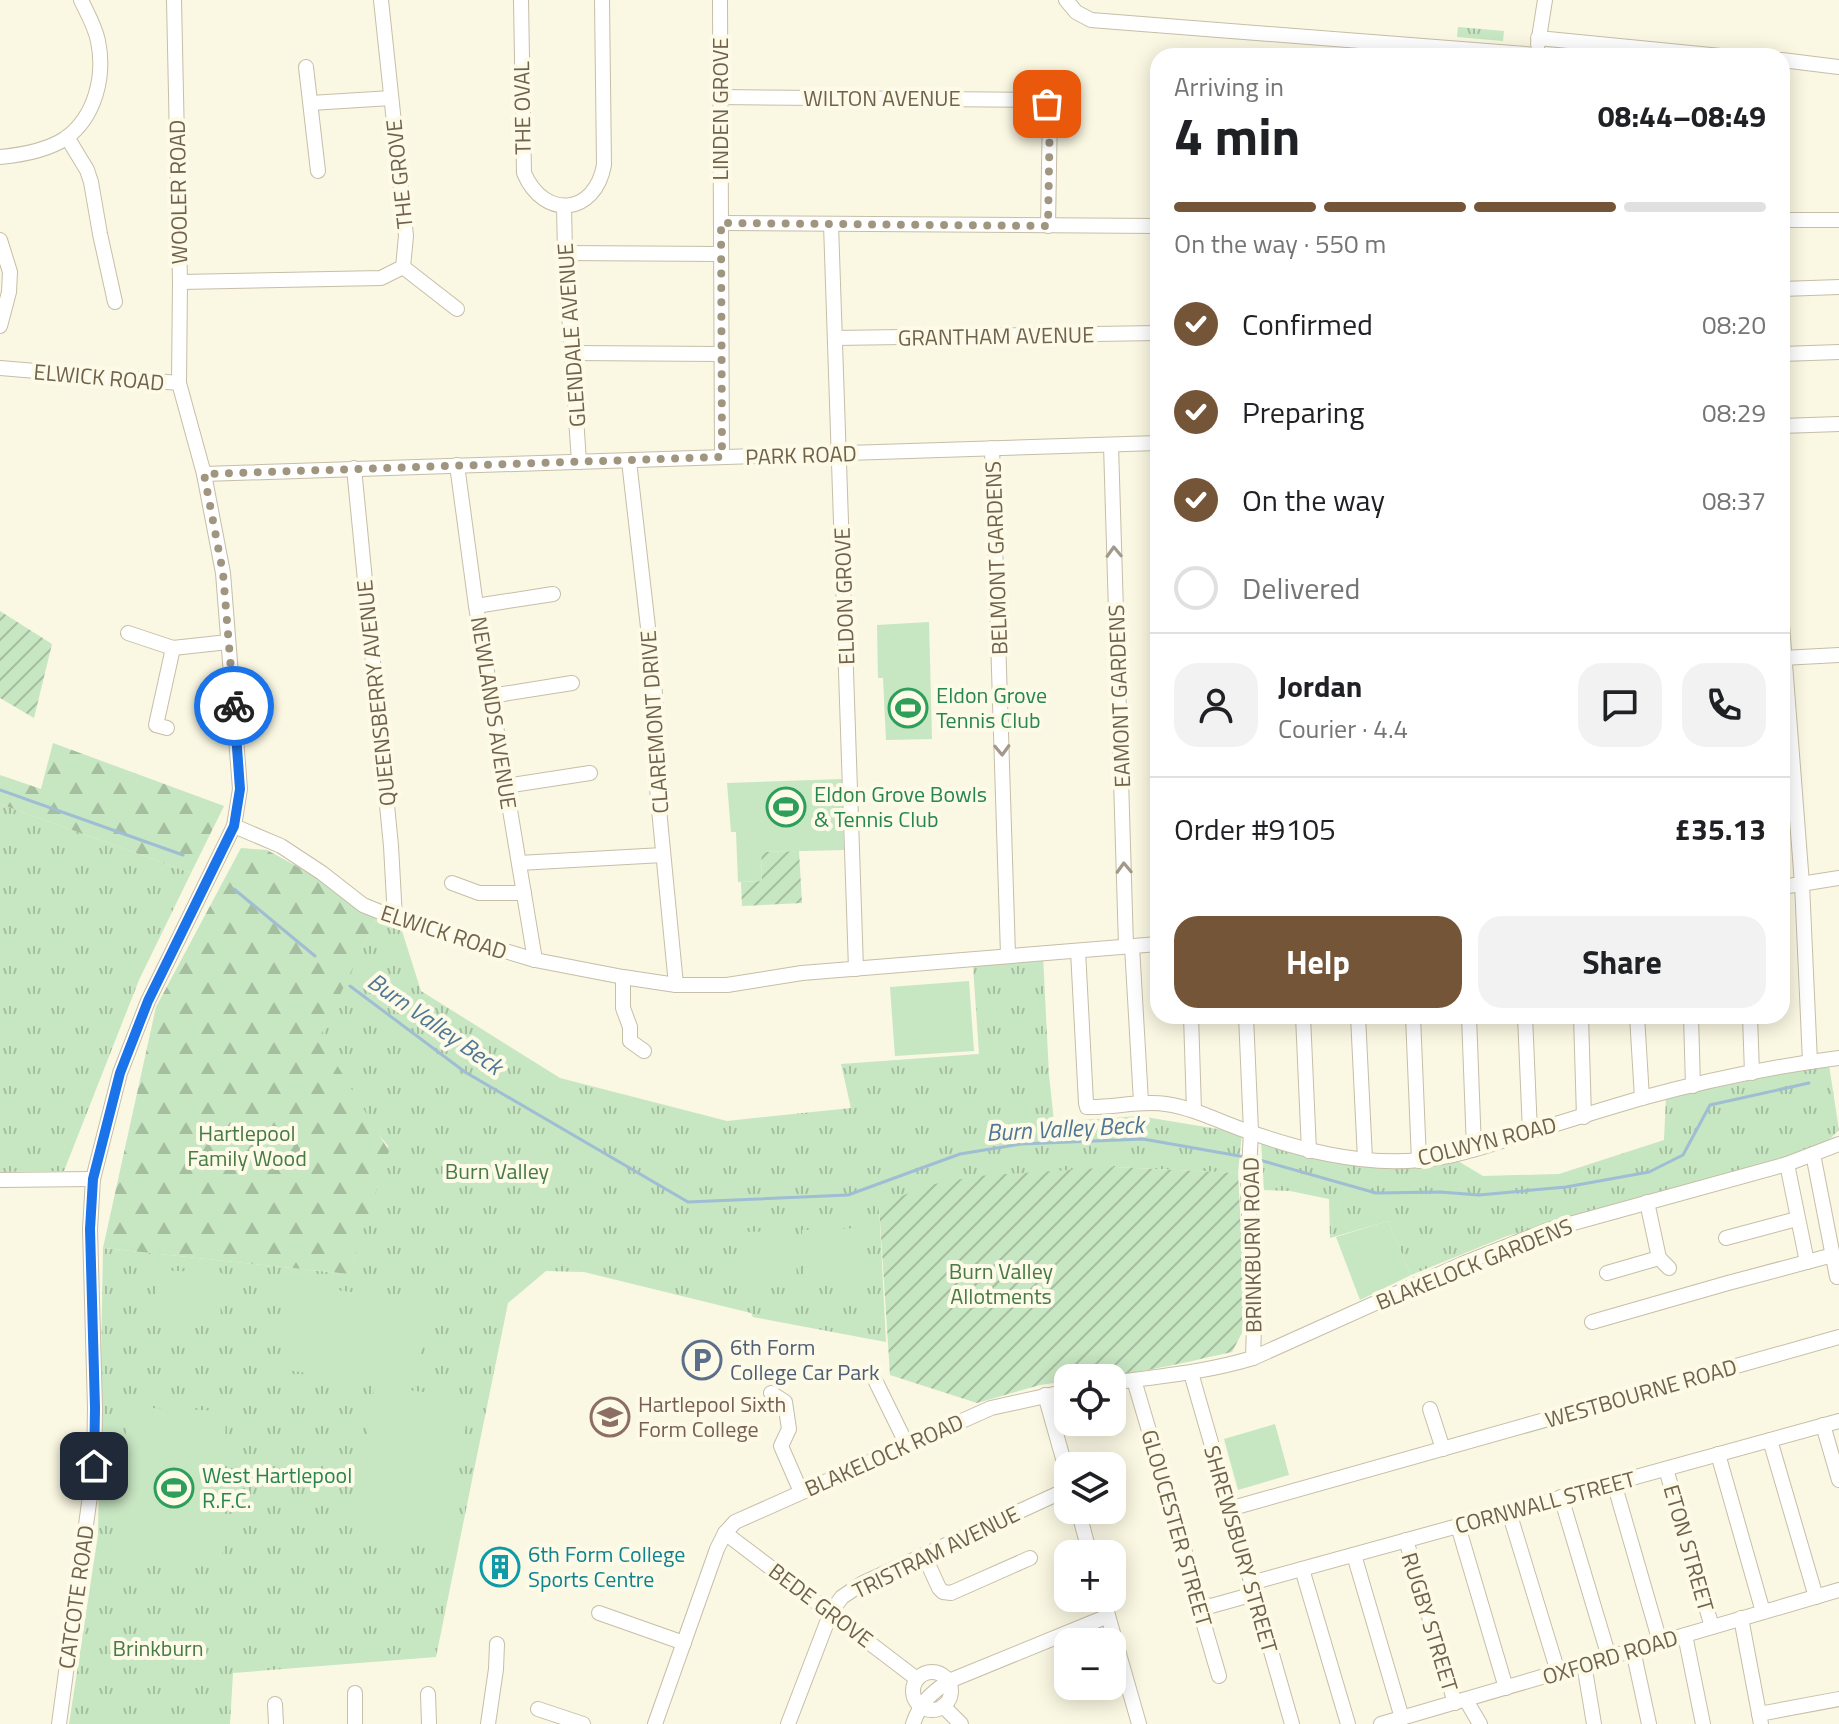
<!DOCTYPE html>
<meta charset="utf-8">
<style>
:root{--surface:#fff;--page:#f2f2f2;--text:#202124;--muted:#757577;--line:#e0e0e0;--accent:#755538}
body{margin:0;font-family:"Titillium Web",sans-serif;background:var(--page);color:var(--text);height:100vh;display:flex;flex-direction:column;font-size:30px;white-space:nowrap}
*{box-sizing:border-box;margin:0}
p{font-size:26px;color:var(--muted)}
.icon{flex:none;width:44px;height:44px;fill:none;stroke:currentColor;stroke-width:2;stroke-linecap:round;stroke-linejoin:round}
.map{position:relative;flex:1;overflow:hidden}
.side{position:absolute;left:1150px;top:48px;width:640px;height:976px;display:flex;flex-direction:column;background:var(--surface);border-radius:24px;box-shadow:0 4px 20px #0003}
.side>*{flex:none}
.controls{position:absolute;left:1054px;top:1364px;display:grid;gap:16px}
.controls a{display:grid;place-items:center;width:72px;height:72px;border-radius:16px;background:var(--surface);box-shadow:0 4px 20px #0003;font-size:40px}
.pin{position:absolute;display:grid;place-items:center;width:68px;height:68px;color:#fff;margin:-34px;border-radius:16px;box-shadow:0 4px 12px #0006}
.courier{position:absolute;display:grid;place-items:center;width:80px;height:80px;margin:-40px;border:6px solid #1a73e8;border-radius:50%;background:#fff;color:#222;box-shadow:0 2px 10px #0007}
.summary em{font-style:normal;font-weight:700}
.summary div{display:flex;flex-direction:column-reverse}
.summary{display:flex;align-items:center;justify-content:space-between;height:136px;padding:0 24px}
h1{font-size:52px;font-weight:700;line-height:60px}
.bar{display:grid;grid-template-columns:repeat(4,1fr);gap:12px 8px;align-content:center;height:96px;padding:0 24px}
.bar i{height:10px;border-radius:6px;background:var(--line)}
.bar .selected{background:var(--accent)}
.bar p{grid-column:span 4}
.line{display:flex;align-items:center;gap:20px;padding:0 24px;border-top:2px solid var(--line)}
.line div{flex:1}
.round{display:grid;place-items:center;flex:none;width:84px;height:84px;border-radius:24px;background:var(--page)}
ol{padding:0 24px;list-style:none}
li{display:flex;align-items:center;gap:24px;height:88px}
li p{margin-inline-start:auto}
li .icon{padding:8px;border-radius:50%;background:var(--accent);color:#fff;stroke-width:4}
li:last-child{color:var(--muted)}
li i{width:44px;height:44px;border:4px solid var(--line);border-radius:50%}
.primary-button{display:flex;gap:16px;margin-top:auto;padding:16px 24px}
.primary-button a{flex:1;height:92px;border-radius:24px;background:var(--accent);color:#fff;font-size:32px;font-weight:700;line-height:92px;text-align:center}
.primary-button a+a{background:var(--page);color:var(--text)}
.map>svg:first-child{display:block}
</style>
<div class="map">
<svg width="1839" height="1724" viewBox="0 0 1839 1724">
<defs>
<pattern id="grass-tufts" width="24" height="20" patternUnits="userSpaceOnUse" patternTransform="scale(2)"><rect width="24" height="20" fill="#c7e6c2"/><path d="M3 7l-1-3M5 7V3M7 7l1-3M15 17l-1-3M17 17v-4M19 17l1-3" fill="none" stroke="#a6bea0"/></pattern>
<pattern id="forest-firs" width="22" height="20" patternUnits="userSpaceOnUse" patternTransform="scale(2)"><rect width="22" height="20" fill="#c7e6c2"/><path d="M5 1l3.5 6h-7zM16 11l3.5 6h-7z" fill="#a6bea0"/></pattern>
<pattern id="garden-furrows" width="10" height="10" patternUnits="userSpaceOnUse" patternTransform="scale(2)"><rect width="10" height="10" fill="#c7e6c2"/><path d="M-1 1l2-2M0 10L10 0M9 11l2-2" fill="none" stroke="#a6bea0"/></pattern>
</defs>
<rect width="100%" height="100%" fill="#faf7e2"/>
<!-- grass -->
<g fill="url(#grass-tufts)">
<polygon points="1458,27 1504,31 1503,41 1457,37"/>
<polygon points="0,804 191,873 139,980 64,1171 0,1172"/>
<polygon points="376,919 402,931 421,991 560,1078 727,1121 851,1108 841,1064 979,1054 973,966 1043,956 1049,1075 1054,1122 1139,1116 1242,1133 1238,1173 1115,1167 879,1205 886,1342 753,1317 751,1313 584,1272 546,1271 508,1303 436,1657 233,1673 230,1724 69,1724 98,1535 103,1248 349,1274 388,1146 350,1098 319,1037"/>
<polygon points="1829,1065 1839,1130 1823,1146 1669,1191 1507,1236 1411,1275 1388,1221 1330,1238 1329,1199 1290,1191 1264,1190 1261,1140 1364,1164 1458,1161 1483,1176 1559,1174 1664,1140 1666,1097"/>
</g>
<!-- forest -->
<g fill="url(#forest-firs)">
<polygon points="53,743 224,806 191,873 0,804 0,775 41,789"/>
<polygon points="241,848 267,850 329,884 376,919 320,1037 389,1151 349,1274 103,1248 156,1007"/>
</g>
<!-- garden -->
<g fill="url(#garden-furrows)">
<polygon points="0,611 52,644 34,718 0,698"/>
<polygon points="799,851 802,903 742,906 741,882 762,881 761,852"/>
<path d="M1115,1167L1238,1173L1246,1325L1232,1352C1178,1364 1123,1378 1068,1378V1381L1040,1385L977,1403L890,1375L879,1205L929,1185L978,1176Z"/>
</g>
<!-- pitch -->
<g fill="#c7e6c2">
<polygon points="929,622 932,739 886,740 883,678 878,678 877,625"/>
<polygon points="842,779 844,850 761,852 762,881 738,882 736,832 731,832 727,783"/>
<polygon points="969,981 974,1051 895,1056 890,987"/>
<polygon points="1388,1221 1411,1275 1360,1300 1336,1237"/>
<polygon points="859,1228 861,1283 804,1285 802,1230"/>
<polygon points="795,1231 797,1287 740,1288 739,1232"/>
<polygon points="158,1270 222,1273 220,1322 156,1319"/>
<polygon points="290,1284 428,1302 416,1388 279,1369"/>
<polygon points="375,1385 470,1399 447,1546 352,1531"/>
<polygon points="127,1407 226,1411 222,1567 120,1564"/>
<polygon points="1275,1424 1289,1475 1238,1490 1224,1439"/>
</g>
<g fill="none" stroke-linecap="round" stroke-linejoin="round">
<!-- stream -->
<g stroke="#9fbdd3" stroke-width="3">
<polyline points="0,790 183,855"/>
<polyline points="234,889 315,956"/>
<polyline points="350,986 465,1072 688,1202 848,1195 960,1154 1021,1144 1143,1139 1245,1157"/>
<polyline points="1256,1159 1376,1193 1440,1192 1479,1195 1566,1187 1649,1172 1683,1155 1710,1105 1809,1083"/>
</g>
<!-- minor casing -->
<g stroke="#c7bea8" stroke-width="16">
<g id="minor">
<path d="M521,0L524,173C544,220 595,215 604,165L602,0"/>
<polyline points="720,0 722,457"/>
<polyline points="1066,0 1076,12 1091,20 1538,55"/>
<polyline points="1538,38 1721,56"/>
<polyline points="1538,44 1545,0"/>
<polyline points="1782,60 1839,67"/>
<polyline points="306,67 318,171"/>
<polyline points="719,97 1040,100 1045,101 1050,109 1048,226"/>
<polyline points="311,103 391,98"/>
<polyline points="67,137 87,170 91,182 100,234 115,302"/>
<path d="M0,157C22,155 48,150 66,138C96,116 105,75 98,41C95,26 87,13 81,0"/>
<polyline points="564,207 565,253 579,462"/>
<polyline points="1782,220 1839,220"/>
<polyline points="721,223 1158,226"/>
<polyline points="831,224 856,969"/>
<polyline points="0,240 10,272 9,292 0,326"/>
<polyline points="565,253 720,254"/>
<polyline points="403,267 457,309"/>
<polyline points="180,282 381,278 403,267 406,236 381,0"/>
<polyline points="1782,289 1839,287"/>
<polyline points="835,338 1158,333"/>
<polyline points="571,353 721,354"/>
<polyline points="1782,354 1839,352"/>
<polyline points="0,368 179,383"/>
<polyline points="1782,426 1839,424"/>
<polyline points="1111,445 1126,946"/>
<polyline points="992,448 1008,955"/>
<polyline points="629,461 653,671 656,707 655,768 676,985"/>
<polyline points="457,465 476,606 535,960"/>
<polyline points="354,468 391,846 395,918"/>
<polyline points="204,474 1158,443"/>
<polyline points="476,606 553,594"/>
<polyline points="1782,625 1802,884 1810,1062"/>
<polyline points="128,633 173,648 228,642"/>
<polyline points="1782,658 1839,655"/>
<polyline points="491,696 572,683"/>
<polyline points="167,728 156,725 173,648"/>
<polyline points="506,786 590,773"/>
<polyline points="234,826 281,846 322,873 363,905 395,918 535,960 623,977 676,985 727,985 802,973 1158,944"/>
<polyline points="519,863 663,855"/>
<polyline points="452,883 479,893 524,893"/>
<polyline points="1782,887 1839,878"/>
<polyline points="1132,946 1141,1102"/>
<path d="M1078,951L1086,1103L1087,1107C1114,1108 1140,1100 1166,1104C1193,1108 1216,1120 1241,1129C1297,1149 1359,1166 1420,1160C1449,1158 1480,1148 1508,1139C1553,1125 1597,1111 1642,1098C1704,1081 1776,1066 1839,1058"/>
<polyline points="623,977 623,1008 630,1027 630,1041 644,1051"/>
<polyline points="1191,1016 1194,1110"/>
<polyline points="1246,1016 1251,1131 1248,1191 1254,1326 1253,1358"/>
<polyline points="1303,1016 1309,1151"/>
<polyline points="1358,1016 1365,1159"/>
<polyline points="1413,1016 1419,1161"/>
<polyline points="1469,1016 1474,1149"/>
<polyline points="1525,1016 1530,1132"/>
<polyline points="1581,1016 1584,1117"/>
<polyline points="1637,1016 1642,1098"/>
<polyline points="1691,1016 1693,1086"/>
<polyline points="1750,1016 1752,1073"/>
<polyline points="1813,1154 1837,1277"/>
<polyline points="1787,1164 1807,1262"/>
<polyline points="0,1180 93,1179"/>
<polyline points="1647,1202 1659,1258 1669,1268"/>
<polyline points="1726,1238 1797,1219"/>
<polyline points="1607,1273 1659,1258"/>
<polyline points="1592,1322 1728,1283 1833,1255"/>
<polyline points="1191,1373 1292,1724"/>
<polyline points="1134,1380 1199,1600 1204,1605 1202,1618 1219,1676"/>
<polyline points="876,1382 907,1445"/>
<path d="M1112,1383C1160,1376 1207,1372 1253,1358L1462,1264L1548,1230L1787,1164L1839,1144"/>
<polyline points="771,1393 785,1402 789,1429 781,1446 801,1492"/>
<polyline points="1045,1395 1068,1476"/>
<polyline points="1430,1409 1443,1449"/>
<polyline points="1823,1425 1839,1480"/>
<polyline points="1770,1440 1816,1597"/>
<polyline points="1718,1454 1763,1612"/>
<polyline points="1666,1469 1712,1627"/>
<polyline points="1614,1483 1660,1642"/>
<polyline points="1561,1497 1609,1657"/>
<polyline points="1229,1509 1839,1337"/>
<polyline points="1078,1510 1090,1554"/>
<polyline points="1509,1512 1558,1672"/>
<polyline points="1458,1526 1506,1688"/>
<polyline points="725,1533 917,1679"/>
<polyline points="1406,1540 1455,1703"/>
<polyline points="924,1555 939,1588 943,1592 951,1593 1030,1558"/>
<polyline points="1354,1555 1402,1718"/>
<polyline points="1302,1569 1348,1724"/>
<polyline points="1251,1583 1839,1421"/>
<polyline points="1103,1598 1139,1724"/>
<polyline points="1204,1605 1211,1606 1254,1594"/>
<polyline points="599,1613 684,1643"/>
<polyline points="1741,1618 1761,1724"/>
<polyline points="1685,1635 1703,1724"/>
<polyline points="1633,1650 1649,1724"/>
<polyline points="1584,1664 1594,1724"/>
<circle cx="932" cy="1691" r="19"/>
<polyline points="355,1693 355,1724"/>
<polyline points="428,1694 429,1724"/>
<polyline points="1466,1700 1480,1724"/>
<polyline points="275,1704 276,1724"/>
<polyline points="943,1706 961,1724"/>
<polyline points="538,1709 583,1724"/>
<polyline points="1759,1714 1839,1699"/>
<polyline points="59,1724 94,1466 95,1408 90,1229 93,1179 120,1073 148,1001 234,826 240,789 223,573 204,474 179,383 180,282 174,0"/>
<polyline points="488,1724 496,1669 497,1644"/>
<polyline points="655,1724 717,1549 725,1533 735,1522 991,1408 1068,1391"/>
<polyline points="788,1724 831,1612 842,1597 863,1583 1068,1489"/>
<path d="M913,1724C920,1703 931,1693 949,1681L1108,1616"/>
<polyline points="1381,1724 1839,1590"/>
</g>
</g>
<!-- minor -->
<use href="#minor" stroke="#fff" stroke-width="14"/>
</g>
<!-- one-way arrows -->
<defs><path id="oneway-chevron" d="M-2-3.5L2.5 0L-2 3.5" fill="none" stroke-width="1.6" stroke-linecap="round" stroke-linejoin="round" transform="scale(2)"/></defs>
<g stroke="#a2998a">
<use href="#oneway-chevron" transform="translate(1114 552) rotate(-92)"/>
<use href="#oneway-chevron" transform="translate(1002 750) rotate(88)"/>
<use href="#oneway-chevron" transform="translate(1124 868) rotate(-92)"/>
</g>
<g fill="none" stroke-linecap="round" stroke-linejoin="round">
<!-- done -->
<polyline stroke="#a09680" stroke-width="8" stroke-dasharray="0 14.4" points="234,706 223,573 204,474 722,457 721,223 1048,226 1050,109 1047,104"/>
<!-- route -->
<polyline stroke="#1a73e8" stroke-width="10" points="94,1466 95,1408 90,1229 93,1179 120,1073 148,1001 234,826 240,789 234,706"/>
</g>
<!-- icons -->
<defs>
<g id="stadium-ring" transform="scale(2)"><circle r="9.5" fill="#fdfbe8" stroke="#2e9e5b" stroke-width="1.5"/><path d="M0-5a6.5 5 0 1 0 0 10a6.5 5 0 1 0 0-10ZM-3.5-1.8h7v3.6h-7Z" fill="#2e9e5b"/></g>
<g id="parking-ring" transform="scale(2)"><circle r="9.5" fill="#fdfbe8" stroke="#5c6f8a" stroke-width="1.5"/><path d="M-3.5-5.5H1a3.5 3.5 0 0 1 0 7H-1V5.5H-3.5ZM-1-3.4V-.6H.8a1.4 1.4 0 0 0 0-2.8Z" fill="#5c6f8a"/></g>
<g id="school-ring" transform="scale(2)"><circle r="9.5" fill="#fdfbe8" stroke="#8d6e63" stroke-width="1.5"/><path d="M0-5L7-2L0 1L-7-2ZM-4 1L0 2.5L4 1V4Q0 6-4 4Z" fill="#8d6e63"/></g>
<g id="building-ring" transform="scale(2)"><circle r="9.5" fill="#fdfbe8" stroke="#0f9aa8" stroke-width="1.5"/><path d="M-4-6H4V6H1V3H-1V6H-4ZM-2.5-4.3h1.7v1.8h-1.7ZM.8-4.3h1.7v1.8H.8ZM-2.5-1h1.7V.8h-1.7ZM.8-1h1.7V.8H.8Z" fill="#0f9aa8"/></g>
</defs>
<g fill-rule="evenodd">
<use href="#stadium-ring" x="908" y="708"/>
<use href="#stadium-ring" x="786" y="807"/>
<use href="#parking-ring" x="702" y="1360"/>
<use href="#school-ring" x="610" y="1417"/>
<use href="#stadium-ring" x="174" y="1488"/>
<use href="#building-ring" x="500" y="1567"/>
</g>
<g text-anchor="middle" stroke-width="8" stroke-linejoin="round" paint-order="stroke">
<!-- street labels -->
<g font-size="22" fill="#70624b" stroke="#fdfbe8">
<text x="882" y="106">WILTON AVENUE</text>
<text transform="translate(522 108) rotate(-91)" y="8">THE OVAL</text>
<text transform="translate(720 109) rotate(-90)" y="8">LINDEN GROVE</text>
<text transform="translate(399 174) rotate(-96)" y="8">THE GROVE</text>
<text transform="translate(178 192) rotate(-91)" y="8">WOOLER ROAD</text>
<text transform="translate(571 335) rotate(-94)" y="8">GLENDALE AVENUE</text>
<text transform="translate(996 336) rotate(-1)" y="8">GRANTHAM AVENUE</text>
<text transform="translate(99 377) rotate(5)" y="8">ELWICK ROAD</text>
<text transform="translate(801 455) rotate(-2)" y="8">PARK ROAD</text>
<text transform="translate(996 558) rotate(-92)" y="8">BELMONT GARDENS</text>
<text transform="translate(844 596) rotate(-92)" y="8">ELDON GROVE</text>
<text transform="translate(376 693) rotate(-96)" y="8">QUEENSBERRY AVENUE</text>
<text transform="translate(1119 696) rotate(-92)" y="8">EAMONT GARDENS</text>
<text transform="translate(494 713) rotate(81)" y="8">NEWLANDS AVENUE</text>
<text transform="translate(654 722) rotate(-94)" y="8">CLAREMONT DRIVE</text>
<text transform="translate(444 932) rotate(18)" y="8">ELWICK ROAD</text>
<text transform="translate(1487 1141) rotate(-14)" y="8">COLWYN ROAD</text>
<text transform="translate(1252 1245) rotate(-91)" y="8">BRINKBURN ROAD</text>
<text transform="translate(1474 1264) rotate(-22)" y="8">BLAKELOCK GARDENS</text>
<text transform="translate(1641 1393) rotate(-16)" y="8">WESTBOURNE ROAD</text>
<text transform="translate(884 1455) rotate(-24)" y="8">BLAKELOCK ROAD</text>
<text transform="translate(1545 1502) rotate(-15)" y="8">CORNWALL STREET</text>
<text transform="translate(1177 1528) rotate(74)" y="8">GLOUCESTER STREET</text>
<text transform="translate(1689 1548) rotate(74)" y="8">ETON STREET</text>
<text transform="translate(1241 1549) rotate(74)" y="8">SHREWSBURY STREET</text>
<text transform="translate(936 1552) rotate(-26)" y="8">TRISTRAM AVENUE</text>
<text transform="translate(76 1597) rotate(-82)" y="8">CATCOTE ROAD</text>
<text transform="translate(821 1605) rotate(37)" y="8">BEDE GROVE</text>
<text transform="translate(1430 1622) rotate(73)" y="8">RUGBY STREET</text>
<text transform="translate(1610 1657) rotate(-17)" y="8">OXFORD ROAD</text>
</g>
<!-- leisure labels -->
<g font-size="22" fill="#27864d" stroke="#fdfbe8" text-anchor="start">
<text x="936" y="703">Eldon Grove<tspan x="936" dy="25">Tennis Club</tspan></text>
<text x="814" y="802">Eldon Grove Bowls<tspan x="814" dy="25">&amp; Tennis Club</tspan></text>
<text x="202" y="1483">West Hartlepool<tspan x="202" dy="25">R.F.C.</tspan></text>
</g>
<!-- park labels -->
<g font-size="22" fill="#487a46" stroke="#fdfbe8">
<text x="247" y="1141">Hartlepool<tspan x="247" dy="25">Family Wood</tspan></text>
<text x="497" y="1179">Burn Valley</text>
<text x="1001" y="1279">Burn Valley<tspan x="1001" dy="25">Allotments</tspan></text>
<text x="158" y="1656">Brinkburn</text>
</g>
<!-- service labels -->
<g font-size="22" fill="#4e5e75" stroke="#fdfbe8" text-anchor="start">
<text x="730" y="1355">6th Form<tspan x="730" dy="25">College Car Park</tspan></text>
</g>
<!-- education labels -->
<g font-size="22" fill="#785e54" stroke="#fdfbe8" text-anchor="start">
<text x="638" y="1412">Hartlepool Sixth<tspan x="638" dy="25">Form College</tspan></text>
</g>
<!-- culture labels -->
<g font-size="22" fill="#0d838f" stroke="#fdfbe8" text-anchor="start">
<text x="528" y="1562">6th Form College<tspan x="528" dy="25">Sports Centre</tspan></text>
</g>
<!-- water labels -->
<g font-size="24" font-style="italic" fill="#507795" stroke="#fdfbe8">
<text transform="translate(435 1024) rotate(35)" y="8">Burn Valley Beck</text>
<text transform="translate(1065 1129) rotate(-3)" y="8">Burn Valley Beck</text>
</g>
</g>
</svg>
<div class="controls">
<a><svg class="icon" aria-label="locate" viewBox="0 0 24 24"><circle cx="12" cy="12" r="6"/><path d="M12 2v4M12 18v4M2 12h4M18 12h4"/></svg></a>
<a><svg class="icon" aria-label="layers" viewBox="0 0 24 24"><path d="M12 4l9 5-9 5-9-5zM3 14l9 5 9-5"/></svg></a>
<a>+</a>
<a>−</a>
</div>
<div class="pin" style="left:1047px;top:104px;background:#ea580c"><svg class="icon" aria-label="bag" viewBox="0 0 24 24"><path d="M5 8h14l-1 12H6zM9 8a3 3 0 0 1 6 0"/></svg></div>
<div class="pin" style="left:94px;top:1466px;background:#1f2937"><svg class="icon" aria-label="home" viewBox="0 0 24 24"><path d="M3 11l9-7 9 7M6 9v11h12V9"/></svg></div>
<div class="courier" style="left:234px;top:706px"><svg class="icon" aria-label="bike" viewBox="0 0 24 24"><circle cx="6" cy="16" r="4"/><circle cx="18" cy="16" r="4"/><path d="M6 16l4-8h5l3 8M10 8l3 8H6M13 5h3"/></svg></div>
<section class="side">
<div class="summary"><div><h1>4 min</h1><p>Arriving in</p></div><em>08:44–08:49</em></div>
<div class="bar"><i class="selected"></i><i class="selected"></i><i class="selected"></i><i></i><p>On the way · 550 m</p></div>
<ol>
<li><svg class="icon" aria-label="check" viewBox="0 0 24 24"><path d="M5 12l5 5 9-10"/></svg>Confirmed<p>08:20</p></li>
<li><svg class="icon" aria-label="check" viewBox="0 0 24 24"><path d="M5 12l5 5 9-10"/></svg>Preparing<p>08:29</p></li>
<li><svg class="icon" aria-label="check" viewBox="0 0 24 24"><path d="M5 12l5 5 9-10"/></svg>On the way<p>08:37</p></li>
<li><i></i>Delivered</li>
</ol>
<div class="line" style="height:144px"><a class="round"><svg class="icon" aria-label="person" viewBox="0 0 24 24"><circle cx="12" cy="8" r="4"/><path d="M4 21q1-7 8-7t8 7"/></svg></a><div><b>Jordan</b><p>Courier · 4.4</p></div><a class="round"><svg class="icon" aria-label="chat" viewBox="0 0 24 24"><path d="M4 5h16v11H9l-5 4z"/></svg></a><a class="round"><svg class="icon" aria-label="phone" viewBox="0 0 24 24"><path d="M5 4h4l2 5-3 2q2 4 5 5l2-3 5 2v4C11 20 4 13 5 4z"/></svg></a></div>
<div class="line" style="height:104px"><div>Order #9105</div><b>£35.13</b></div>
<div class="primary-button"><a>Help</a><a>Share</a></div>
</section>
</div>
